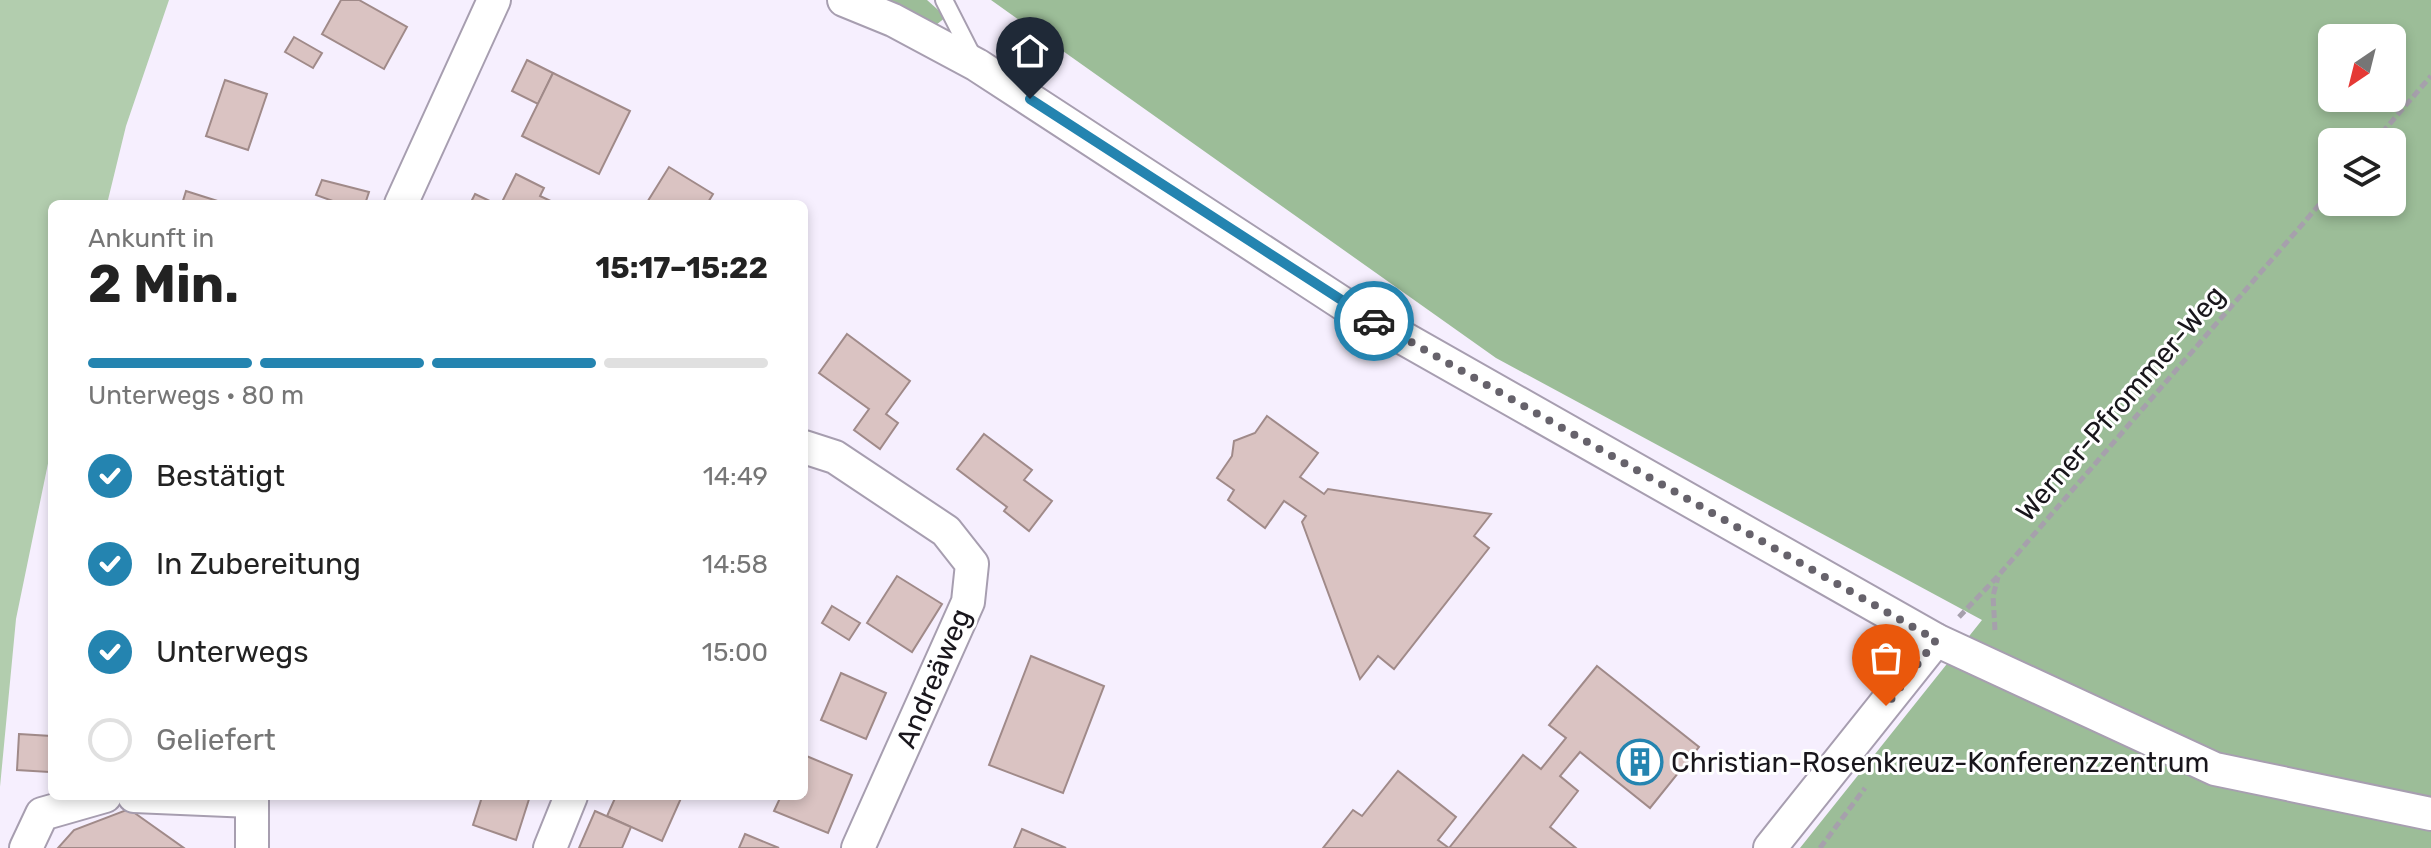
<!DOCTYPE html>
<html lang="de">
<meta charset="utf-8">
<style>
:root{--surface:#fff;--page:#f6f6f6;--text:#222;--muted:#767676;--line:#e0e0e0;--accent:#2484b0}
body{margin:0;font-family:Rubik,sans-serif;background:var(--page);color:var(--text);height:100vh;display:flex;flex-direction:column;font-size:30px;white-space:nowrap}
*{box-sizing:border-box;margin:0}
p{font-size:26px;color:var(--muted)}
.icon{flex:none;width:44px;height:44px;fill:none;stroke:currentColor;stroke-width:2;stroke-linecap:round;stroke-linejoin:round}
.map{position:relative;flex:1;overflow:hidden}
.drawer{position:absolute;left:48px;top:200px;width:760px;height:600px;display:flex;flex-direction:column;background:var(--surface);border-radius:12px;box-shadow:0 4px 12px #0003}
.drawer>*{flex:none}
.needle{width:52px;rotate:215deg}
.fabs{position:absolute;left:2318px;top:24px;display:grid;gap:16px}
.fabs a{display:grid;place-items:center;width:88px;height:88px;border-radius:12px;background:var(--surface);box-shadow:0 4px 12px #0003;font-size:40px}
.pin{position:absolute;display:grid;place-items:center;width:68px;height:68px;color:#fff;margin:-82px -34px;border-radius:50% 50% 50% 0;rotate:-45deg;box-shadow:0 0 8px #0007}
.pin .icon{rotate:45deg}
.courier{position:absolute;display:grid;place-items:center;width:80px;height:80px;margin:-40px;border:6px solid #2484b0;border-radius:50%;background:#fff;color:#222;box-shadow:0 2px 10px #0007}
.head em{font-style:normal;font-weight:700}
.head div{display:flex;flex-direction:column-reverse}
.head{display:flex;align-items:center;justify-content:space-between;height:136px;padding:0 40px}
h1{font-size:52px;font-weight:700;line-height:60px}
.bar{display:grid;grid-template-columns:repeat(4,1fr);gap:12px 8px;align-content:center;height:96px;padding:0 40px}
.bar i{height:10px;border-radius:6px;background:var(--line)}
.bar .selected{background:var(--accent)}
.bar p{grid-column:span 4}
ol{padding:0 40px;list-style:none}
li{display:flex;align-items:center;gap:24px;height:88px}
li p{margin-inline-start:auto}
li .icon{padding:8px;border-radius:50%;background:var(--accent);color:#fff;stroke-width:4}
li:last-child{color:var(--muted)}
li i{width:44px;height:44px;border:4px solid var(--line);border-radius:50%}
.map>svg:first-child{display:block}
</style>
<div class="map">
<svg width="2431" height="848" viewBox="0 0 2431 848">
<rect width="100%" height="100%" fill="#f6effe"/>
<!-- green -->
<polygon fill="#b2cdae" points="0,0 169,0 126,126 107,204 52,204 52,444 16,619 0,787"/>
<!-- forest -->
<g fill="#9cbd98" fill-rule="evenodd">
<polygon points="879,0 927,0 946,17 936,25"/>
<path d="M991,0H2431V848H1800L1982,620L1496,358ZM2332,38H2392V98H2332ZM2332,142H2392V202H2332Z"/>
</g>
<!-- building -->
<g fill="#dac3c2" stroke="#a08a89" stroke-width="2">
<polygon points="341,0 359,0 407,27 384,69 322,34"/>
<polygon points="294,37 322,53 313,68 285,52"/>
<polygon points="527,60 553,73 538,104 512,91"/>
<polygon points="553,73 630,111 599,174 522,136"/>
<polygon points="225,80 267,94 248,150 206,136"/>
<polygon points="669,167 713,194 707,204 646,204"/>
<polygon points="516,174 544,188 540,196 557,204 501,204"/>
<polygon points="322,180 369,192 365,204 341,204 316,195"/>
<polygon points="186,191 227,204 182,204"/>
<polygon points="475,194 496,204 470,204"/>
<polygon points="847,334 910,381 886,414 898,423 880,449 854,430 869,409 819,373"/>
<polygon points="1267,416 1318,453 1300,477 1324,494 1328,489 1491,514 1474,536 1489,548 1394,669 1378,656 1360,679 1302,522 1306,516 1284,501 1265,528 1228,500 1234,490 1217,478 1232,456 1234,441 1255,433"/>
<polygon points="984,434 1032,470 1024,480 1052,501 1029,531 1004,511 1007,507 957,469"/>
<polygon points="897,576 942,604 912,652 867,623"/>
<polygon points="832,606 860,623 849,640 822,623"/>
<polygon points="1031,656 1104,686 1063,793 989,765"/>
<polygon points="1597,666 1699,747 1650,808 1580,752 1560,776 1578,791 1550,827 1576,848 1323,848 1353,810 1362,816 1398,771 1456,817 1438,840 1449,848 1523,755 1541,769 1566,738 1549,725"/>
<polygon points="841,673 886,693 866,739 821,720"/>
<polygon points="19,734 51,736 49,772 17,770"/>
<polygon points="804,755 852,775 828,833 774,811 781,796 804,796"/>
<polygon points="476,796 530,796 516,840 473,825 481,800"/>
<polygon points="616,796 682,796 662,841 607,816"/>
<polygon points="129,809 184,848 58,848 74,830"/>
<polygon points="595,811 631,827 622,848 579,848"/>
<polygon points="1022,829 1066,848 1014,848"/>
<polygon points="745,834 779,848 739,848"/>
</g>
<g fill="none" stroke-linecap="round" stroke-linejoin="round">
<!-- lane casing -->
<g stroke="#a79eb0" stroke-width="20">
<polyline id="lane" points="944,0 974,59"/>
</g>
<!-- street casing -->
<g stroke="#a79eb0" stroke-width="36">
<g id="street">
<polyline points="844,0 893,20 977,65 1345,305 1936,640 2215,769 2431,814"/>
<polyline points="401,204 494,0"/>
<polyline points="804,447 835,457 946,531 972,564 968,602 858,848"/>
<polyline points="134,796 251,801"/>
<polyline points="252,796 252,848"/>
<polyline points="26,848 42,814 105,796"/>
<polyline points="550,848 571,796"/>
<polyline points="1770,848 1936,640"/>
</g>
</g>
<!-- path -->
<g stroke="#a6a0ac" stroke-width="5" stroke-dasharray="8 4" stroke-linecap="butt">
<polyline points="2374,142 2431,76"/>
<polyline points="1959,617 1998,576 2332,190"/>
<polyline points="1995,630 1993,596 1998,577"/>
<polyline points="1820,848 1865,788"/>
</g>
<!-- lane -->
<use href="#lane" stroke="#fff" stroke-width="16"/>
<!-- street -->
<use href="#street" stroke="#fff" stroke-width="32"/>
</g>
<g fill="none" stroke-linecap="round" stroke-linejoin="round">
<!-- done -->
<polyline stroke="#66626b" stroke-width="8" stroke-dasharray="0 14.4" points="1374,321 1936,640 1886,706"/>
<!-- route -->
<polyline stroke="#2484b0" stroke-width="10" points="1030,99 1374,321"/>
</g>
<!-- icons -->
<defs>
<g id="building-ring" transform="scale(2.3)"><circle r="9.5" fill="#fff" stroke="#2484b0" stroke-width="1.5"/><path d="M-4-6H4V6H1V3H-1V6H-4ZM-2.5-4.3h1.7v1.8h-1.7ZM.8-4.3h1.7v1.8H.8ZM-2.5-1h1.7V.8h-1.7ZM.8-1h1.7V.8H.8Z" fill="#2484b0"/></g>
</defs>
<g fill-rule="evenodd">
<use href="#building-ring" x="1640" y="762"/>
</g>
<g text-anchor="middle" stroke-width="6" stroke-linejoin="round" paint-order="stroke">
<!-- street labels -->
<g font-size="28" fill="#19161c" stroke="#fff">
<text transform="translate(2120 403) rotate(-49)" y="10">Werner-Pfrommer-Weg</text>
<text transform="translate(933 678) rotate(-67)" y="10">Andreäweg</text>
</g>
<!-- poi labels -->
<g font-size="28" fill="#19161c" stroke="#fff" text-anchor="start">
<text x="1671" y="772">Christian-Rosenkreuz-Konferenzzentrum</text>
</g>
</g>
</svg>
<div class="fabs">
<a><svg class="needle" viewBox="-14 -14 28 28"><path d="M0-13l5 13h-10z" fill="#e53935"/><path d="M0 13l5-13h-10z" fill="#767676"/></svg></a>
<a><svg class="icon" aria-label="layers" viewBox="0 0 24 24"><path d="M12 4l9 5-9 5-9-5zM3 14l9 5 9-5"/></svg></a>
</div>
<div class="pin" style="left:1886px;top:706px;background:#ea580c"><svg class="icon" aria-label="bag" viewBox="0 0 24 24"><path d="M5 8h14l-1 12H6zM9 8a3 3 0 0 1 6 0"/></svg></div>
<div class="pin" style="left:1030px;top:99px;background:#1f2937"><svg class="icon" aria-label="home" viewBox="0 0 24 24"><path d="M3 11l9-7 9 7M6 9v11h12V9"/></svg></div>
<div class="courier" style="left:1374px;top:321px"><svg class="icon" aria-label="car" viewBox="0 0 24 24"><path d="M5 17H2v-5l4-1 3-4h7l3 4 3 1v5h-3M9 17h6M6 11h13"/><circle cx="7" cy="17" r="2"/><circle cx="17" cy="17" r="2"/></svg></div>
<section class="drawer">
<div class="head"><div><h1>2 Min.</h1><p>Ankunft in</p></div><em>15:17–15:22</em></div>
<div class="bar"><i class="selected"></i><i class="selected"></i><i class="selected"></i><i></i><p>Unterwegs · 80 m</p></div>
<ol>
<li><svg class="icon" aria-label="check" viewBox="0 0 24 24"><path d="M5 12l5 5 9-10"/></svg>Bestätigt<p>14:49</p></li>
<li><svg class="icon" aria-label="check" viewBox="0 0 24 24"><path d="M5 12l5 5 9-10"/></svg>In Zubereitung<p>14:58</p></li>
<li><svg class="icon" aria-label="check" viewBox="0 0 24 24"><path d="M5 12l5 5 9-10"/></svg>Unterwegs<p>15:00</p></li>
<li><i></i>Geliefert</li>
</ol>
</section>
</div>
